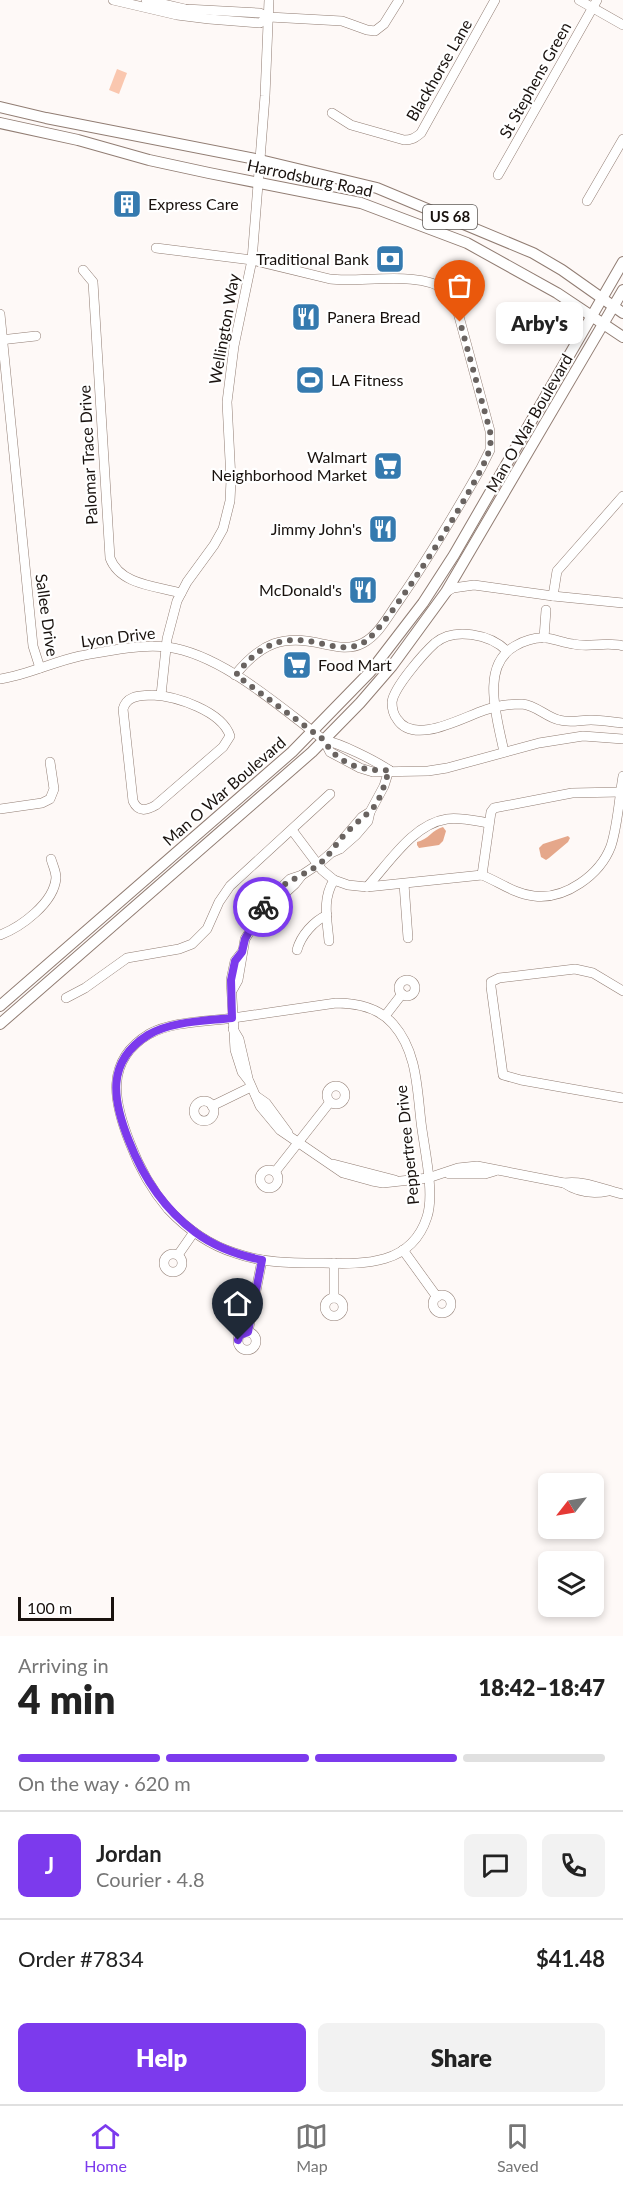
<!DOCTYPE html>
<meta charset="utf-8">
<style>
:root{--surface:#fff;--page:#f2f2f2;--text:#222;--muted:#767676;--line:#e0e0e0;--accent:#7c3aed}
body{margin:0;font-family:Lato,sans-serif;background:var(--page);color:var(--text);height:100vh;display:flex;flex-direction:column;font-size:22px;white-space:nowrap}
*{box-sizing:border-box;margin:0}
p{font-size:20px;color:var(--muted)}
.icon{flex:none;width:33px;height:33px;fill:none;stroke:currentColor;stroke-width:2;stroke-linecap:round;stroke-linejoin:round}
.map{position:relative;height:1636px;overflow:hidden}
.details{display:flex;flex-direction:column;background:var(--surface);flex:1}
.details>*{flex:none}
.needle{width:39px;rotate:239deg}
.controls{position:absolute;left:538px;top:1473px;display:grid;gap:12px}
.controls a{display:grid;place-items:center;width:66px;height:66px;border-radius:9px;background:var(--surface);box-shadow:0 3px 9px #0003;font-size:30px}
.scale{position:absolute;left:18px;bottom:15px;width:96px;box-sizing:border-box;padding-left:6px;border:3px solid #19120e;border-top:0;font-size:16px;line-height:21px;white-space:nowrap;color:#19120e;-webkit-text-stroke:4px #fff;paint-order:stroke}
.pin{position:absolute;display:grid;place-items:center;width:51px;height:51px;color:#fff;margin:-62px -26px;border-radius:50% 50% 50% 0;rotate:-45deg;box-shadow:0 0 6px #0007}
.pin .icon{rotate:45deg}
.courier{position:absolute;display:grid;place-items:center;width:60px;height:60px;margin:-30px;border:4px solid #7c3aed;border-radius:50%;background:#fff;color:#222;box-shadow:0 2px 8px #0007}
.bubble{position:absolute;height:42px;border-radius:9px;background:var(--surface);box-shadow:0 3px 9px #0003;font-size:20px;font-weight:800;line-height:42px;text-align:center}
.headline em{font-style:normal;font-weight:800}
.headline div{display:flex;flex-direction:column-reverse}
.headline{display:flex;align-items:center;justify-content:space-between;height:102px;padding:0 18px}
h1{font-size:39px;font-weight:800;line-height:45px}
.bar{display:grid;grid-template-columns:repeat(4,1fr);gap:9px 6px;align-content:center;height:72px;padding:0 18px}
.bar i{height:8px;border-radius:4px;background:var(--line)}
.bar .active{background:var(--accent)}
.bar p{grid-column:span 4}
.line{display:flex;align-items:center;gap:15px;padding:0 18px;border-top:2px solid var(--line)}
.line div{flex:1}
.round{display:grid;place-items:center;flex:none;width:63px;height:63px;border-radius:9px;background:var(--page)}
.button{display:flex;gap:12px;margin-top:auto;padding:12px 18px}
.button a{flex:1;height:69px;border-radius:9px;background:var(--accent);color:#fff;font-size:24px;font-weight:800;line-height:69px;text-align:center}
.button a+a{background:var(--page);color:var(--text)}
.dock{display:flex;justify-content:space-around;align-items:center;height:84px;border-top:2px solid var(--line);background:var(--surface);font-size:16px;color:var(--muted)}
.dock a{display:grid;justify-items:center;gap:3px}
.dock .active{color:var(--accent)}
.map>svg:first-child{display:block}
</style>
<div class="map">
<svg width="623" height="1636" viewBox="0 0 623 1636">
<rect width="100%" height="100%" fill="#fef9f7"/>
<!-- green -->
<polygon fill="#fac7af" points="117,69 127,73 119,94 109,90"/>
<!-- water -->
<g fill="#e5a78a">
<path d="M443,827L446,831L443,841L439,845L419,848L417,845V842C428,840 433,829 443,827Z"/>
<polygon points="568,836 570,838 568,842 549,858 546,860 541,857 539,848 543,844"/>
</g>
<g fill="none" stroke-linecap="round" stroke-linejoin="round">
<!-- minor casing -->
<g stroke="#917d73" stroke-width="10">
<g id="minor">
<polyline points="113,0 177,15 209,19 260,23 269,17"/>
<polyline points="146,0 185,9 260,13 269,17 342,21 367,30 375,31 384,24 399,0"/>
<polyline points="579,0 623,25"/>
<path d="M332,113L351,125L404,140C412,140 415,138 421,133L495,0"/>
<polyline points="498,175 597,0"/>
<polyline points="587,201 623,139"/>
<path d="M156,248L252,260L330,279C360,283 421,270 445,290C450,295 454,302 457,309L490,431V450L481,468C454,515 427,561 396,605C387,618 378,635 363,643C350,650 337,647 323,644C283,634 261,643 235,675"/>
<path d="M83,270L93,282L110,558C120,585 156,586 181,593"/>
<polyline points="0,314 33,646 40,668"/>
<polyline points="0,340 36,336"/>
<polyline points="446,592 453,588 474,585 553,596 557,571 623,496"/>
<polyline points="553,596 623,603"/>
<polyline points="544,638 546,610"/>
<path d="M507,651C490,634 454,627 435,643C424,653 394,687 392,702C392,708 393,714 397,719C414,746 463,717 485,710C496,706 510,704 522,704C536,705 546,717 559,720C570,723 580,720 591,720C602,720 612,722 623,723"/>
<path d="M0,679C28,675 52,662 80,656C107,651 139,644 167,647C222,654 281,708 324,740C342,744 374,760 389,770"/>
<path d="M152,695C176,696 222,711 230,736L223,747L156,805C146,811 138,812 133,801L123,709C127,695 140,696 152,695Z"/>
<polyline points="161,695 167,639 177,601 187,582 214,545 223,529 230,501 231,480 227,402 234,346 252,260 265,96 269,0"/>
<polyline points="324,740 330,752 360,768 373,772 428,771 447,768 539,743 583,736 623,739"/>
<path d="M504,752C498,721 479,666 515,646C524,641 535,637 546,638C555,639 564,643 573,644C590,648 607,641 623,646"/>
<polyline points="0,809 42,803 50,799 54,789 50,762"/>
<polyline points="292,830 322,870 334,880 348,885 367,887 482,875"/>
<polyline points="333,851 362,817 370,812"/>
<path d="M482,875C499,882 515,894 534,896C565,900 600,875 611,846C618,824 619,799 623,776"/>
<polyline points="482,875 491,812 494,808 572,793 620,792"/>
<polyline points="404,884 408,938"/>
<path d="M367,887C389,863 413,824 447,819C460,817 476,821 489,823"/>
<polyline points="261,915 295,884 302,875"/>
<path d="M0,935C21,927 54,903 56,878C56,871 53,866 51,859"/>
<path d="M329,941C327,919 322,899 334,880"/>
<path d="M297,950C301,935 314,921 327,915"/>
<path d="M242,952L235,961L231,980L235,1050L242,1072L249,1081L260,1106L280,1130L343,1173L372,1181L383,1183L428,1178L458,1168L477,1166L564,1183C585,1180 603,1190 623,1194"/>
<circle cx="407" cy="988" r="8"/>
<polyline points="233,989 238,980 245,939 260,916 265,903 290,879 302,875 317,865 331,853 340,849 356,835 368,821 370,812 384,786 389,770"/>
<polyline points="623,991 593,973 575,969 499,978 491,982 491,987 503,1075 521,1080 623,1098"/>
<polyline points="66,998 85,988 127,958 179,949 192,944 207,929 219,902 230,886 330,794"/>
<path d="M336,1003C356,1003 379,1008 393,1024C417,1051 417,1088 421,1122C424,1148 435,1193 427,1217C411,1267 362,1264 319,1263C290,1263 263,1263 235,1253C209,1245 186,1228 168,1209C151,1189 139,1167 130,1143C114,1103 104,1061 149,1034C173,1021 206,1022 233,1018C267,1013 302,1008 336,1003Z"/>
<polyline points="385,1016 402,994"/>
<polyline points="233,1029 239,1039 248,1078"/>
<circle cx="336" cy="1095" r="9"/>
<polyline points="256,1096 266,1103 288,1133"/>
<circle cx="204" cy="1111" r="10"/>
<polyline points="212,1106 251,1087"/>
<polyline points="333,1164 395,1180"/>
<circle cx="269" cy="1179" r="9"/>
<polyline points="275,1172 330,1102"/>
<polyline points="449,1174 485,1174 495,1171"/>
<path d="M564,1183C577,1192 593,1194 608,1191"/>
<polyline points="403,1250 437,1297"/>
<circle cx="173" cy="1263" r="9"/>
<polyline points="178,1255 194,1232"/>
<polyline points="334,1263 334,1298"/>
<circle cx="442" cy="1304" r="9"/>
<circle cx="334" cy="1307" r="9"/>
<polyline points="248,1332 262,1260"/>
<circle cx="247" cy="1341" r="9"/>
</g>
</g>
<!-- major casing -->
<g stroke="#917d73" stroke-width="12">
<g id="major">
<polyline points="0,107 46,118 260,160 377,188 533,253 562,270 623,313"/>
<polyline points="0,123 78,140 149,160 209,173 361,203 467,243 557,293 623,337"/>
<polyline points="0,1006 292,752 370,672 423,603 454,555 623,262"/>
<polyline points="0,1024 312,752 360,703 392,666 446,592 623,290"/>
</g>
</g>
<!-- minor -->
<use href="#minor" stroke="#fff" stroke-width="9"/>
<!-- major -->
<use href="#major" stroke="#fff" stroke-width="10"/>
</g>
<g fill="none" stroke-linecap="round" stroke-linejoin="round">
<!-- done -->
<path stroke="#696360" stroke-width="6" stroke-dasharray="0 10.8" d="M263,907C274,884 299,879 318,865C326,859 330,853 336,845C345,832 358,822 369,812C380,803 385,783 389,770C364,772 336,764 324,740L236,675C261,643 283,634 323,644C336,647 349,650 363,643C386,631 478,483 488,454C491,446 491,439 490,431L460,322"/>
<!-- route -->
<path stroke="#7c3aed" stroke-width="8" d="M238,1340L240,1335L248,1332L262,1260C237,1255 215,1247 195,1232C163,1208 143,1177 129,1141C113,1101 105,1062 148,1035C171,1021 206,1021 232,1018L231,980L235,961L242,952L245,939L263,907"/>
</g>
<!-- icons -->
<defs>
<g id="building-square" transform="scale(1.5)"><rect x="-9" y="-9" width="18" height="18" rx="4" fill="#357aaf" stroke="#fff"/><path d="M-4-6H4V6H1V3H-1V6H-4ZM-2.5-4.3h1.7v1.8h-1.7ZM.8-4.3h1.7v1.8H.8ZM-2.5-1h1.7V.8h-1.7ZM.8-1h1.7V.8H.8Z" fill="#fff"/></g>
<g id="bank-square" transform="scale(1.5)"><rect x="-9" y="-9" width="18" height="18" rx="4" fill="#357aaf" stroke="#fff"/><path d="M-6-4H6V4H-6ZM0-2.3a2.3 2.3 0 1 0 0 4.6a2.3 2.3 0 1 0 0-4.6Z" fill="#fff"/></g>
<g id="restaurant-square" transform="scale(1.5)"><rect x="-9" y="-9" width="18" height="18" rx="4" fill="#357aaf" stroke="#fff"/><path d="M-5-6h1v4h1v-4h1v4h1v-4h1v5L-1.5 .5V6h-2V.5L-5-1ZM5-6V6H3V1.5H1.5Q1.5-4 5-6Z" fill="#fff"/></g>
<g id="stadium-square" transform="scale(1.5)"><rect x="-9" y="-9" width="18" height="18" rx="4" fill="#357aaf" stroke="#fff"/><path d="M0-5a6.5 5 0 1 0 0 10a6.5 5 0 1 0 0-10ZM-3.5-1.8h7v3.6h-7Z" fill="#fff"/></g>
<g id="supermarket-square" transform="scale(1.5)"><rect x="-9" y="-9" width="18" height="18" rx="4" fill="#357aaf" stroke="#fff"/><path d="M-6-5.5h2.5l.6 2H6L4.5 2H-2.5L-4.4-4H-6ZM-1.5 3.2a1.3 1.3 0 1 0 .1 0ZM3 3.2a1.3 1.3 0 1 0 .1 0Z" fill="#fff"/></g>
</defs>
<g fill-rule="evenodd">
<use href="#building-square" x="127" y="204"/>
<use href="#bank-square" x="390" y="259"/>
<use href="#restaurant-square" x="306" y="317"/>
<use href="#stadium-square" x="310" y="380"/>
<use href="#supermarket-square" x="388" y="466"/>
<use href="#restaurant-square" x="383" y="529"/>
<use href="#restaurant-square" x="363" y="590"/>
<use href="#supermarket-square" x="297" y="665"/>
</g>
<g text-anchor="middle" stroke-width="4.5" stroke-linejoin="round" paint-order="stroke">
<!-- shield labels -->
<rect fill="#fff" stroke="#5e5956" stroke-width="1.5" x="423" y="205" width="54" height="24" rx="4.5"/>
<g font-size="15" font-weight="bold" fill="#19120e">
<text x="450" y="222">US 68</text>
</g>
<!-- street labels -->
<g font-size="16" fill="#19120e" stroke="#fff">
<text transform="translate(439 70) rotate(-60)" y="6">Blackhorse Lane</text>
<text transform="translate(535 80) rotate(-61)" y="6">St Stephens Green</text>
<text transform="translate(310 178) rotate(12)" y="6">Harrodsburg Road</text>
<text transform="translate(224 329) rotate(-80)" y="6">Wellington Way</text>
<text transform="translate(529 423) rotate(-60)" y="6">Man O War Boulevard</text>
<text transform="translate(88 455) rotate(-93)" y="6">Palomar Trace Drive</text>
<text transform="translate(47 615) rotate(82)" y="6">Sallee Drive</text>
<text transform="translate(118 637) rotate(-7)" y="6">Lyon Drive</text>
<text transform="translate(224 791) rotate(-41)" y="6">Man O War Boulevard</text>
<text transform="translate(407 1145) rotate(-96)" y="6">Peppertree Drive</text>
</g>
<!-- poi labels -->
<g font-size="16" fill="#19120e" stroke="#fff" text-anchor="start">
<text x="148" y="210">Express Care</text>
<text x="369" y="265" text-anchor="end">Traditional Bank</text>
<text x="327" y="323">Panera Bread</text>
<text x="331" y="386">LA Fitness</text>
<text x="367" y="463" text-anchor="end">Walmart<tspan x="367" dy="18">Neighborhood Market</tspan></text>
<text x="362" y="535" text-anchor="end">Jimmy John's</text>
<text x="342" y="596" text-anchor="end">McDonald's</text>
<text x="318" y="671">Food Mart</text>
</g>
</g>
</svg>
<div class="controls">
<a><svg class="needle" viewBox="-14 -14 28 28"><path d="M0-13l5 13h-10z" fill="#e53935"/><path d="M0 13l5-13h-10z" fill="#767676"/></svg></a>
<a><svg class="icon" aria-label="layers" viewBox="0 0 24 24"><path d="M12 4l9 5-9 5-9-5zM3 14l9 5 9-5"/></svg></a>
</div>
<div class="scale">100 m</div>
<div class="pin" style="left:460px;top:322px;background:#ea580c"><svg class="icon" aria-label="bag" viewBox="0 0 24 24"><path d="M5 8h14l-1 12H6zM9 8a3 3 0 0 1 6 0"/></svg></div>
<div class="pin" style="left:238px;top:1340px;background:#1f2937"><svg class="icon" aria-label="home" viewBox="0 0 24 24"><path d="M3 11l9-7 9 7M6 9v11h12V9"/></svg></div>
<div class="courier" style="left:263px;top:907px"><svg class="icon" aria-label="bike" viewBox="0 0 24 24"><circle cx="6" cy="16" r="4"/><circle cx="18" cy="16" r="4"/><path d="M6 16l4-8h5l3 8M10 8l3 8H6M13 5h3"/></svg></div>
<div class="bubble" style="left:496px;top:302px;width:87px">Arby's</div>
</div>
<section class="details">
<div class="headline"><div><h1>4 min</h1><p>Arriving in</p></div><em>18:42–18:47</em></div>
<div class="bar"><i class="active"></i><i class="active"></i><i class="active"></i><i></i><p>On the way · 620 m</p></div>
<div class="line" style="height:108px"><b class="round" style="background:var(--accent);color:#fff">J</b><div><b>Jordan</b><p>Courier · 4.8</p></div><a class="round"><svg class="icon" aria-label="chat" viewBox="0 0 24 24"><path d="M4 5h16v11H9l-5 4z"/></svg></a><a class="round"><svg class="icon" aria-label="phone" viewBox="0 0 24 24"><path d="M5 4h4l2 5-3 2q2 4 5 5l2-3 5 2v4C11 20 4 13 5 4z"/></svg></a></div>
<div class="line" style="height:78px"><div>Order #7834</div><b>$41.48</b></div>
<div class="button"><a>Help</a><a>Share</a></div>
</section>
<nav class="dock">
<a class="active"><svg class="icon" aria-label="home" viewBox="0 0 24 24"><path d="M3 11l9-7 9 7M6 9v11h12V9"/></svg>Home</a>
<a><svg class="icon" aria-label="map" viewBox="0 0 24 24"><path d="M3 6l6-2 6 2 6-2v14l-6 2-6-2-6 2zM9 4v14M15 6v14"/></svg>Map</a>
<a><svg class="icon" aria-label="saved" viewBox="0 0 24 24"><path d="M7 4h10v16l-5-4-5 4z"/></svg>Saved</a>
</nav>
